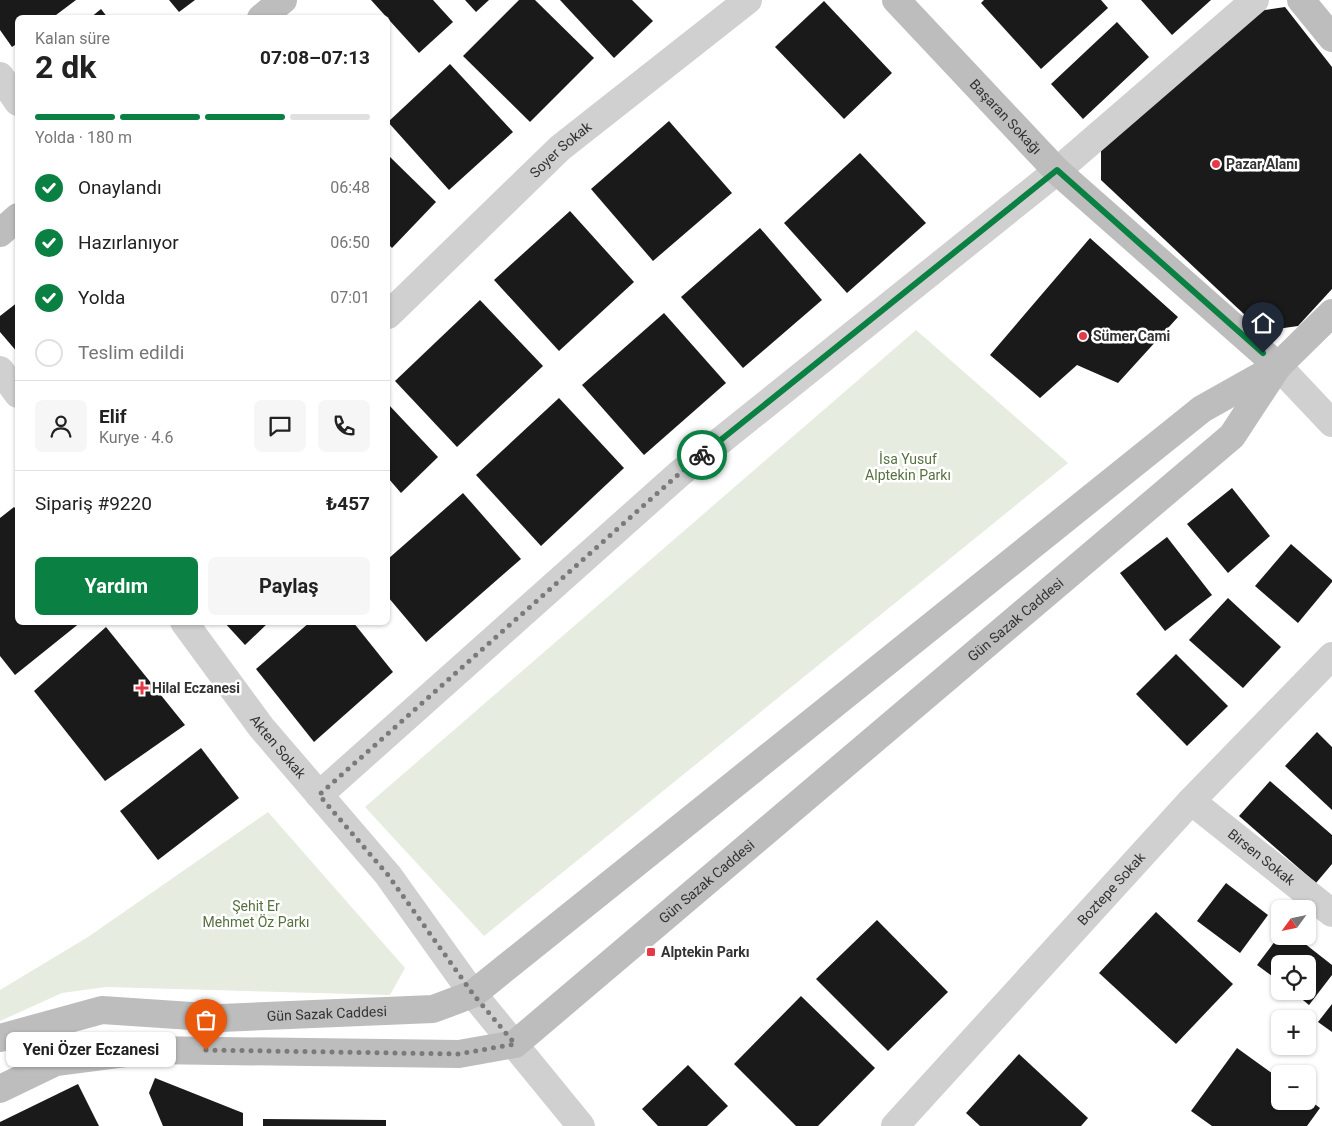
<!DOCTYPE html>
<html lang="tr">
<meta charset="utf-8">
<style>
:root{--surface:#fff;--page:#f6f6f6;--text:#222;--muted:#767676;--line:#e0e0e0;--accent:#0b8043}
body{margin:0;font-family:Roboto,sans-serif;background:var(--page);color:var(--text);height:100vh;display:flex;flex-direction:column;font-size:19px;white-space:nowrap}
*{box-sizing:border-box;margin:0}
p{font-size:16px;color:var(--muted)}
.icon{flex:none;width:28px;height:28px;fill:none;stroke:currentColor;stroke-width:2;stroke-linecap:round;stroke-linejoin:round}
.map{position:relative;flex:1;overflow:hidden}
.details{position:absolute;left:15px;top:15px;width:375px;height:610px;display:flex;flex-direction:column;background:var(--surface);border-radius:8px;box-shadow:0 1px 4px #0004}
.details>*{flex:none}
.needle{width:32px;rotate:237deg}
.buttons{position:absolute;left:1271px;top:900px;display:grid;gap:10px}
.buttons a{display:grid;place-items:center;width:45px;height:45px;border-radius:8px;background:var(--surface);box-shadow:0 1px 4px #0004;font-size:25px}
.pin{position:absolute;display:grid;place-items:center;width:42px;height:42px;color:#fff;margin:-51px -21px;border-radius:50% 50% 50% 0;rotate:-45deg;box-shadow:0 0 5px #0007}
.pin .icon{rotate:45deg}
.courier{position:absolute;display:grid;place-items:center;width:50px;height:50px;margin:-25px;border:4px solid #0b8043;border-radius:50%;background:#fff;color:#222;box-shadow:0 1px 6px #0007}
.bubble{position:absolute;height:35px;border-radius:8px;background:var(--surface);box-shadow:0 1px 4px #0004;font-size:16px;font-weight:700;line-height:35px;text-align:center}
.summary em{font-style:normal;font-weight:700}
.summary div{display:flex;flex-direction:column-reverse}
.summary{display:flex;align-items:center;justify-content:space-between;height:85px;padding:0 20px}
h1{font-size:32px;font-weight:700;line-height:38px}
.bar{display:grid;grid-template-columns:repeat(4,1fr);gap:8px 5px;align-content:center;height:60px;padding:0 20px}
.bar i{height:6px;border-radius:4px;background:var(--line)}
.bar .on{background:var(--accent)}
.bar p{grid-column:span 4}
.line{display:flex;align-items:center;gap:12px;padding:0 20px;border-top:1px solid var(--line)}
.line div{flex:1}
.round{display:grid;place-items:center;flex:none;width:52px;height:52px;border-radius:8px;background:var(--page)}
ol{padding:0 20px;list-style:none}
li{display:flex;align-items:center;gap:15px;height:55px}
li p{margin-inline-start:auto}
li .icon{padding:5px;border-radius:50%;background:var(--accent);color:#fff;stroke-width:4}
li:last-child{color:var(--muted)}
li i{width:28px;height:28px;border:2px solid var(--line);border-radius:50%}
.action{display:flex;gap:10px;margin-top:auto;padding:10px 20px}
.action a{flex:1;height:58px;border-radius:8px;background:var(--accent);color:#fff;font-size:20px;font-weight:700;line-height:58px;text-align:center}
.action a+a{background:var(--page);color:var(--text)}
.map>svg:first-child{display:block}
</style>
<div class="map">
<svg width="1332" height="1126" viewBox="0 0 1332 1126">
<rect width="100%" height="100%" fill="#fff"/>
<!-- green -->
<g fill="#e6ecdf">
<polygon points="916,330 1068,463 484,936 365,807"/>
<polygon points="268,812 405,968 390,995 106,987 62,993 0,1021 0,990 88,937"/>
</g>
<!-- building -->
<g fill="#1a1a1a">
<polygon points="0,0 76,0 52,18 18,18 18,43 12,47 0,30"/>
<polygon points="169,0 195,0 179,12"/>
<polygon points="371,0 433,0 453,22 419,53"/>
<polygon points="465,0 489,0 476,12"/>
<polygon points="519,0 535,0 594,58 530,122 463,56"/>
<polygon points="560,0 632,0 653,21 614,58"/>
<polygon points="984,0 1101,0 1108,8 1041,69 981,3"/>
<polygon points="1141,0 1211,0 1172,35"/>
<polygon points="824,1 892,73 844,119 775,47"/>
<polygon points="1285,7 1332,67 1332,289 1298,326 1262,331 1101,180 1101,148 1258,11"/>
<polygon points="101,9 108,18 90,18"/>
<polygon points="1117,22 1149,57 1083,119 1051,84"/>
<polygon points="450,64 513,132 449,190 388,122"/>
<polygon points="669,121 732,193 653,261 591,189"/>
<polygon points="860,153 926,223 847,293 784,223"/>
<polygon points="388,155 436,202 392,248 388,244"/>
<polygon points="570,211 634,282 559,351 494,280"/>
<polygon points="760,228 822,300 743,368 681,297"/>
<polygon points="1090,238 1178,317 1118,383 1077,365 1040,398 990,355"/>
<polygon points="480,300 543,366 457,447 395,381"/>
<polygon points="18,302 18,353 0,332 0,316"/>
<polygon points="664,313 726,383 644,455 582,385"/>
<polygon points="559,398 624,468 541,546 476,475"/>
<polygon points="388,404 438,457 401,493 388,478"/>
<polygon points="1232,488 1270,536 1228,573 1187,524"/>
<polygon points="463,493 521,559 426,642 388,597 388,559"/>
<polygon points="14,507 18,511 18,622 81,622 15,675 0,656 0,518"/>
<polygon points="1167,537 1212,595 1165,631 1120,573"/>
<polygon points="1291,544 1332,580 1332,582 1298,623 1255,586"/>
<polygon points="1228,598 1281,647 1243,688 1189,640"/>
<polygon points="224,622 269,622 245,645"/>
<polygon points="310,622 353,622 393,672 314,742 256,669"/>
<polygon points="106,627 185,725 105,781 34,691"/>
<polygon points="1176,654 1228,706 1187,746 1136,694"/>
<polygon points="1317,732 1332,747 1332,810 1285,766"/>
<polygon points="201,748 239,798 158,860 120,811"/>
<polygon points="1270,781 1332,835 1332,864 1316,883 1239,816"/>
<polygon points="1226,883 1268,915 1240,953 1197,921"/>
<polygon points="1156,912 1233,984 1176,1044 1099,973"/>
<polygon points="877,920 948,992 888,1051 816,979"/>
<polygon points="1279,936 1295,936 1332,965 1332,975 1309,1005 1292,991 1308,991 1308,964 1280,964 1280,982 1257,965"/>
<polygon points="801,996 875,1068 818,1126 796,1126 734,1064"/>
<polygon points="1332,1004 1332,1032 1318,1022"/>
<polygon points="1237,1048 1280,1079 1280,1101 1308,1101 1308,1099 1320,1108 1307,1126 1212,1126 1191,1111"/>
<polygon points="1019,1054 1088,1118 1081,1126 980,1126 966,1113"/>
<polygon points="688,1065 728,1106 707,1126 658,1126 642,1109"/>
<polygon points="155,1078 243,1113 243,1126 163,1126 149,1093"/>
<polygon points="78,1084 99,1126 0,1126 0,1122"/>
<polygon points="263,1119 386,1120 386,1126 263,1126"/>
</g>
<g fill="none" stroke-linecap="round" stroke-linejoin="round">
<!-- street -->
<g stroke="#d0d0d0" stroke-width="28">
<polyline points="0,76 18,102"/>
<path id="s1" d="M388,315L560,148L748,0"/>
<polyline points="1278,366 1332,423"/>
<polyline points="0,370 18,394"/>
<path id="s2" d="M184,622L261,727L388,875L473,994L581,1126"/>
<polyline points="319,795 679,474 1057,171 1255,0"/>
<path id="s3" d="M1191,801L1332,913"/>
<path id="s4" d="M895,1126L1191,801L1332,656"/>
</g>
<!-- secondary -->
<g stroke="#bdbdbd" stroke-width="28">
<path id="s5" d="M896,0L1057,171L1278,366"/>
<polyline points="1301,0 1332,38"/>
<polyline points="261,18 283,0"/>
<polyline points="0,233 18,217"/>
<path id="s6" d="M0,1038L102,1010L221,1018L433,1009L473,994L1202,409L1275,368"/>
<path id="s7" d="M0,1089L56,1062L148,1050L459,1054L515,1044L1232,436L1278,366L1332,313"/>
</g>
</g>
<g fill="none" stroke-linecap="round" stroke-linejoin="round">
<!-- done -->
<polyline stroke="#7a7a7a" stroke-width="5" stroke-dasharray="0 9" points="206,1050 459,1054 515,1044 473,994 388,875 319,795 679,474 702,455"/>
<!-- route -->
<polyline stroke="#0b8043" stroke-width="6" points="702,455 1057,170 1263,353"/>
</g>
<!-- markers -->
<g fill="#e63946" stroke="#fff" stroke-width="2">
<circle cx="1216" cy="164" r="5"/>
<circle cx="1083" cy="336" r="5"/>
<path d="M139.5 680.5h5v5h5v5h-5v5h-5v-5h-5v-5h5z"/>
<rect x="646" y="947" width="10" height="10" rx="2.5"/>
</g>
<g text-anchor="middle" stroke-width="5" stroke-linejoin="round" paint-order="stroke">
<!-- street labels -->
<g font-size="14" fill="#333" stroke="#fff">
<text dy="5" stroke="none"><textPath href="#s5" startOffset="160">Başaran Sokağı</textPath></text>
<text dy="5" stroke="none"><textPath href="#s1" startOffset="239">Soyer Sokak</textPath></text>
<text dy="5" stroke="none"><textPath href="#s7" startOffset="1179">Gün Sazak Caddesi</textPath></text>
<text dy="5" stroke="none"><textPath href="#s2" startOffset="156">Akten Sokak</textPath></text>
<text dy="5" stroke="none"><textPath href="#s3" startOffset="90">Birsen Sokak</textPath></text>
<text dy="5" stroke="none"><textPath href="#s7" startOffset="774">Gün Sazak Caddesi</textPath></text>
<text dy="5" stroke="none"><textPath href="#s4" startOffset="321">Boztepe Sokak</textPath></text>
<text dy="5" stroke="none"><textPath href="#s6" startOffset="331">Gün Sazak Caddesi</textPath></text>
</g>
<!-- poi labels -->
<g font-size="14" font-weight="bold" fill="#333" stroke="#fff" text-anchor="start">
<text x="1226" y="169">Pazar Alanı</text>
<text x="1093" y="341">Sümer Cami</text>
<text x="152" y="693">Hilal Eczanesi</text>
<text x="661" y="957">Alptekin Parkı</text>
</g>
<!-- park labels -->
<g font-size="14" fill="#56703f" stroke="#fff">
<text x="908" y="464">İsa Yusuf<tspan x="908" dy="16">Alptekin Parkı</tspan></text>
<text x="256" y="911">Şehit Er<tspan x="256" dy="16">Mehmet Öz Parkı</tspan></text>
</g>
</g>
</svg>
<div class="buttons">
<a><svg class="needle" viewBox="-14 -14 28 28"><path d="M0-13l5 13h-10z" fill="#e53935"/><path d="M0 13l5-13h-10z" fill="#767676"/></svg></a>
<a><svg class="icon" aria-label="locate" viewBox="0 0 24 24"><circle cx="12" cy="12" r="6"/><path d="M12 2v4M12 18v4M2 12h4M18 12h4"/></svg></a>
<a>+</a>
<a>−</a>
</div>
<div class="pin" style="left:206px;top:1050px;background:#ea580c"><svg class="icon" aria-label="bag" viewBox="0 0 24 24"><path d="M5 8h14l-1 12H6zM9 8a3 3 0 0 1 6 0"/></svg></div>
<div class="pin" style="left:1263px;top:353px;background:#1f2937"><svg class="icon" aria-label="home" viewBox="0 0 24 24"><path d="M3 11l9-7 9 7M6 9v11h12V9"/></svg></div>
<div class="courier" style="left:702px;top:455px"><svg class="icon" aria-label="bike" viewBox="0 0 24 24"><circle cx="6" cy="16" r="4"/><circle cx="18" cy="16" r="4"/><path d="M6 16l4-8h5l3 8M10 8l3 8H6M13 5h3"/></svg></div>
<div class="bubble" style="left:6px;top:1032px;width:170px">Yeni Özer Eczanesi</div>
<section class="details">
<div class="summary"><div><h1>2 dk</h1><p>Kalan süre</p></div><em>07:08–07:13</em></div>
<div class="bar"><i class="on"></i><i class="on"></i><i class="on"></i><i></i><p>Yolda · 180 m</p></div>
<ol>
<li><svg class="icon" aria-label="check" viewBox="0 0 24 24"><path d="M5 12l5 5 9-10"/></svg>Onaylandı<p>06:48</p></li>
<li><svg class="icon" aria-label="check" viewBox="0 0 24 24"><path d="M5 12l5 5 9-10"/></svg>Hazırlanıyor<p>06:50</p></li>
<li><svg class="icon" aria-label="check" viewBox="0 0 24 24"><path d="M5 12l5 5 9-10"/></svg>Yolda<p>07:01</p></li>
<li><i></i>Teslim edildi</li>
</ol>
<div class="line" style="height:90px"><a class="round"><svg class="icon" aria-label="person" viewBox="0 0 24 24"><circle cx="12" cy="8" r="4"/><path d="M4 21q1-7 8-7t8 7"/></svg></a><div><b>Elif</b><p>Kurye · 4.6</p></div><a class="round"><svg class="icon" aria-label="chat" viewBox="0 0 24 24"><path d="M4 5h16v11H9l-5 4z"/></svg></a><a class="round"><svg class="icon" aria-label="phone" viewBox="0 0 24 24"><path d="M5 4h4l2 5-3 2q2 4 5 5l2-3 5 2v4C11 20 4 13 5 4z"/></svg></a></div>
<div class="line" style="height:65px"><div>Sipariş #9220</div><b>₺457</b></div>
<div class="action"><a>Yardım</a><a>Paylaş</a></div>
</section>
</div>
